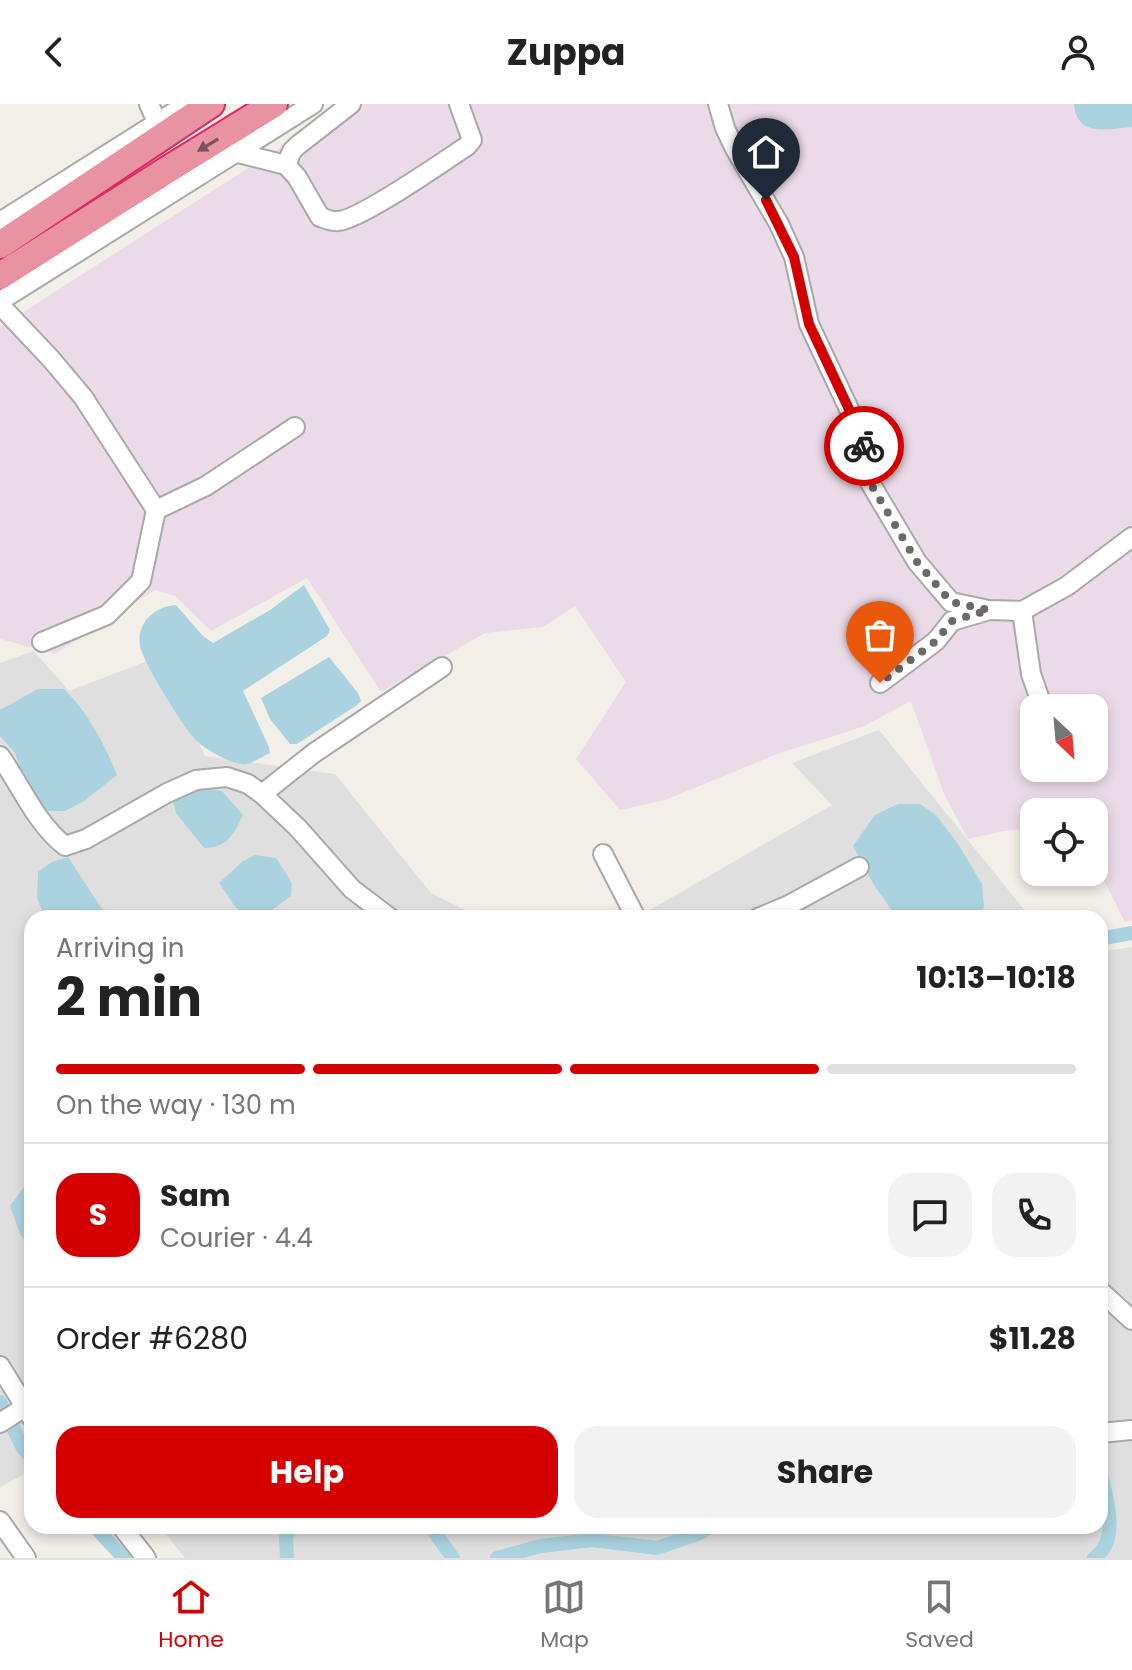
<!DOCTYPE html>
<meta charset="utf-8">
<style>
:root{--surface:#fff;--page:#f2f2f2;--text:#222;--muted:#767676;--line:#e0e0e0;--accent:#d40000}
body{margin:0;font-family:Poppins,sans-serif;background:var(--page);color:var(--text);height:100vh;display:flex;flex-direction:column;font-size:30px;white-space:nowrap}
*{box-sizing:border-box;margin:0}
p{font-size:26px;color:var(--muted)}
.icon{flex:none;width:44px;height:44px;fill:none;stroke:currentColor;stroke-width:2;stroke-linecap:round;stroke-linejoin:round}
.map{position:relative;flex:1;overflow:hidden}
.panel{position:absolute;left:24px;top:806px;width:1084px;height:624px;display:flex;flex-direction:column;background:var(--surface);border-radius:24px;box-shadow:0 4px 12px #0003}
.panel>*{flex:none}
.needle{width:52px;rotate:154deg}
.fabs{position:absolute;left:1020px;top:590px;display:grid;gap:16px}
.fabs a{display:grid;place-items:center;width:88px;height:88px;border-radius:16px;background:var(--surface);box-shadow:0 4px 12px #0003;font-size:40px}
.pin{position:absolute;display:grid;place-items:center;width:68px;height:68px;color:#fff;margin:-82px -34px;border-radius:50% 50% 50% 0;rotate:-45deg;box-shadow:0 0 8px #0007}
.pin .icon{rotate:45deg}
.courier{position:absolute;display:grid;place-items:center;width:80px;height:80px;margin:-40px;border:6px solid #d40000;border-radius:50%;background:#fff;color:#222;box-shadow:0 2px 10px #0007}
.head em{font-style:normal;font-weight:700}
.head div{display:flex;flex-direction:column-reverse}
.head{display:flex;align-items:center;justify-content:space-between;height:136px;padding:0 32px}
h1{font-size:52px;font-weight:700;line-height:60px}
.bar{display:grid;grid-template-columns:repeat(4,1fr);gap:12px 8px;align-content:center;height:96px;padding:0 32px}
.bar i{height:10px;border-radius:6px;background:var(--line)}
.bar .current{background:var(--accent)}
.bar p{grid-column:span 4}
.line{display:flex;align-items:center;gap:20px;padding:0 32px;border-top:2px solid var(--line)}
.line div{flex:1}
.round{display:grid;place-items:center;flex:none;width:84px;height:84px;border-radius:24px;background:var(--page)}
.action{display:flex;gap:16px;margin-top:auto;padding:16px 32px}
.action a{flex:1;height:92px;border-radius:24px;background:var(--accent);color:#fff;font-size:32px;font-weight:700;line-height:92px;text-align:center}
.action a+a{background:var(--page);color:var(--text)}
header{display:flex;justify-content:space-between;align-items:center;height:104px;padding:0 32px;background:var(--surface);font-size:36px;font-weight:700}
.tab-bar{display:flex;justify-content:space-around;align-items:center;height:112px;border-top:2px solid var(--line);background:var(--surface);font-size:22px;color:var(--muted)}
.tab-bar a{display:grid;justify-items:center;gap:4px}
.tab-bar .current{color:var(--accent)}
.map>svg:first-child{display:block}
</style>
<header><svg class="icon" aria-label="back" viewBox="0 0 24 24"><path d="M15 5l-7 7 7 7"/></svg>Zuppa<svg class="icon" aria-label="person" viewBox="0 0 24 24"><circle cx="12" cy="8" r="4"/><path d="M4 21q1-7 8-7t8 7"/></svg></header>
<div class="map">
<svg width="1132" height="1454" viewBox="0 0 1132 1454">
<rect width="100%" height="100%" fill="#f2efe9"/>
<!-- residential -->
<g fill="#e0dfdf">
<polygon points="34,547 69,587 158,553 205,652 335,670 431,789 481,814 32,814 32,1366 0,1383 0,559"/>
<polygon points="879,626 1031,814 636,814 832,701 792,659"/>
<polygon points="1132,843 1132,1454 185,1454 159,1422 1100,1422 1100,848"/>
</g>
<!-- industrial -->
<path fill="#ebdbe8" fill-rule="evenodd" d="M348,0H1132V816L1125,818L1094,757V708H1034V724L1004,727L968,735L944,690L911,597L862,623L780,649L665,696L620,706L576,655L626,578L575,502L543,523L485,529L381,588L307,474L211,527L175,492L155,486L55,550L0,535V223ZM1034,604H1094V664H1034Z"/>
<!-- water -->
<g fill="#aad3df">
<path d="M1074,0H1132V23C1108,25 1077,34 1074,0Z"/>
<path d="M304,481L330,526L327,532L243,587L269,643L270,649C263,652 255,658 247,660C233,662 202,644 193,633C181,619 143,558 140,542C136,519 155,502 176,501L203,532L213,539L270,506Z"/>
<polygon points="329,553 358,589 361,597 357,601 297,640 290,640 270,615 261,594"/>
<path d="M38,585H64C87,607 105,641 117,671L84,697L65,707H39L28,687L15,649L0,632V606Z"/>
<path d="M197,684L222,687L243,711C234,730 227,744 204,744L176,709L173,698L181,689Z"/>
<polygon points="898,700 920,700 936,711 958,740 982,780 984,804 967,814 897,814 874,781 853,742 875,711"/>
<polygon points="255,751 276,754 292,779 291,792 261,814 246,814 233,800 219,779 243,757"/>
<polygon points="68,753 108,814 45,814 37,794 38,768 52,758"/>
<polygon points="32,1072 32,1145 20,1130 10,1102"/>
</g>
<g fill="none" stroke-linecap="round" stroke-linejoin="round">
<!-- canal -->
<g stroke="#aad3df" stroke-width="14">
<polyline points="1100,839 1105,834 1132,829"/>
<polyline points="0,1298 23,1344 32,1354"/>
<polyline points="94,1422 124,1454"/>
<polyline points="430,1422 453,1454"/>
<polyline points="287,1454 286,1433 292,1422"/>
<polyline points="497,1454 541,1442 592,1436 657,1444 698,1430 712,1422"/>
<path d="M1094,1454C1121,1436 1106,1393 1100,1367"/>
</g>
<!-- minor casing -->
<g stroke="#a9a9a9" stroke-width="22">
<g id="minor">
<polyline points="149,0 157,18"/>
<polyline points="718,0 725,24 734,43 779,120 794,153 809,220 863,335 869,377 917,458 951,498 989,506 1022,507 1067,482 1132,433"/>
<path d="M234,48L286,61L297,73L320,113C326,115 332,118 338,117C360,116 444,57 467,42L472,36L459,0"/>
<polyline points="286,61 292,47 297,42 351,0"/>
<polyline points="0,118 187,0"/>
<polyline points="0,197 313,0"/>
<polyline points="0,201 51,255 83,293 156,406 141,477 107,511 42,538"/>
<polyline points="156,406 206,382 295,323"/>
<polyline points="1022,507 1031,570 1043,604"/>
<polyline points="880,579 936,537 952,517 986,507"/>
<path d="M0,652C21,682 36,719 65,742L86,735L167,689L196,676L227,673L248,680L262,690L298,724L352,785L390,814"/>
<polyline points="262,690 314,649 442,563"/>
<polyline points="603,750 636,814"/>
<polyline points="758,814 789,801 859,763"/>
<polyline points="1100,1187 1132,1216"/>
<polyline points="0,1262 32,1314"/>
<polyline points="0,1319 25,1303 32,1301"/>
<polyline points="1100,1329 1132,1326"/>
<polyline points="0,1417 26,1454"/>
<polyline points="121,1422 146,1454"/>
</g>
</g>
<!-- highway casing -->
<g stroke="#dc2a67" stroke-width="30">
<g id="highway">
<polyline points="0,141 211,0"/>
<polyline points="0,172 167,66 274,0"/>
</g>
</g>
<!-- minor -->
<use href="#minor" stroke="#fff" stroke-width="18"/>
<!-- highway -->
<use href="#highway" stroke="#e892a2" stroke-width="26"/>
</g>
<!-- one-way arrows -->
<defs><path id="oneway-solid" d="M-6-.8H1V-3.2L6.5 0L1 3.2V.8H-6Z" transform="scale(2)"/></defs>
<use fill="#7b545c" href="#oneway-solid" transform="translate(208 41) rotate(149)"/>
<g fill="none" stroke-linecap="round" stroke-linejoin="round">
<!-- done -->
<polyline stroke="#6b6a68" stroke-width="8" stroke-dasharray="0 14.4" points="864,342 869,377 917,458 951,498 989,506 952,517 936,537 880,579"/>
<!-- route -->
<polyline stroke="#d40000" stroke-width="10" points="766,96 794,153 809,220 863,335 864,342"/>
</g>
</svg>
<div class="fabs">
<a><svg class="needle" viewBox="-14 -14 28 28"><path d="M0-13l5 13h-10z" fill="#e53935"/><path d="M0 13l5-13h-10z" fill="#767676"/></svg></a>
<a><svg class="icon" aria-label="locate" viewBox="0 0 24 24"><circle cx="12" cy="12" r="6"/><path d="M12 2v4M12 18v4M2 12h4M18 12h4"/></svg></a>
</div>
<div class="pin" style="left:880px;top:579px;background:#ea580c"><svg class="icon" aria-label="bag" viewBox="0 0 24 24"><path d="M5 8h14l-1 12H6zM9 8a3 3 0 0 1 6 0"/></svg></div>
<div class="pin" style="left:766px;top:96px;background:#1f2937"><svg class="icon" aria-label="home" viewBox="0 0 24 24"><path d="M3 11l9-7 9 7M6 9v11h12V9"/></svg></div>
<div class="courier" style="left:864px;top:342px"><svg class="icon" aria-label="bike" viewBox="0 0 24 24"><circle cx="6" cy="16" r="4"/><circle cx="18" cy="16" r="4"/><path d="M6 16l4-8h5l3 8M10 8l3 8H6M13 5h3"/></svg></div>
<section class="panel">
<div class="head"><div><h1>2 min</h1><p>Arriving in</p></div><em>10:13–10:18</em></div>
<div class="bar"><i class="current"></i><i class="current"></i><i class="current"></i><i></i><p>On the way · 130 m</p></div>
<div class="line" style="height:144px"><b class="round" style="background:var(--accent);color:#fff">S</b><div><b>Sam</b><p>Courier · 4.4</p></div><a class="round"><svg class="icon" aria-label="chat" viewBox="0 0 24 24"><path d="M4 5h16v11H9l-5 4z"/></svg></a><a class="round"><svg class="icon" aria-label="phone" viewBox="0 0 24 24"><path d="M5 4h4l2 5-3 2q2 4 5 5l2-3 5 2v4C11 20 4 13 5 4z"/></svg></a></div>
<div class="line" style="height:104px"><div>Order #6280</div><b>$11.28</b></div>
<div class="action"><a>Help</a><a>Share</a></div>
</section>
</div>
<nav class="tab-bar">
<a class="current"><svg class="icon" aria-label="home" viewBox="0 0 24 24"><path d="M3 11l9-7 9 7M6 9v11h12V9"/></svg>Home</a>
<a><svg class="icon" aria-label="map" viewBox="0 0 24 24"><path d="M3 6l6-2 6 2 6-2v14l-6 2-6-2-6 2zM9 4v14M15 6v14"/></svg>Map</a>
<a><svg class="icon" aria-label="saved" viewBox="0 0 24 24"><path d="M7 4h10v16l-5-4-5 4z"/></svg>Saved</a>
</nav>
